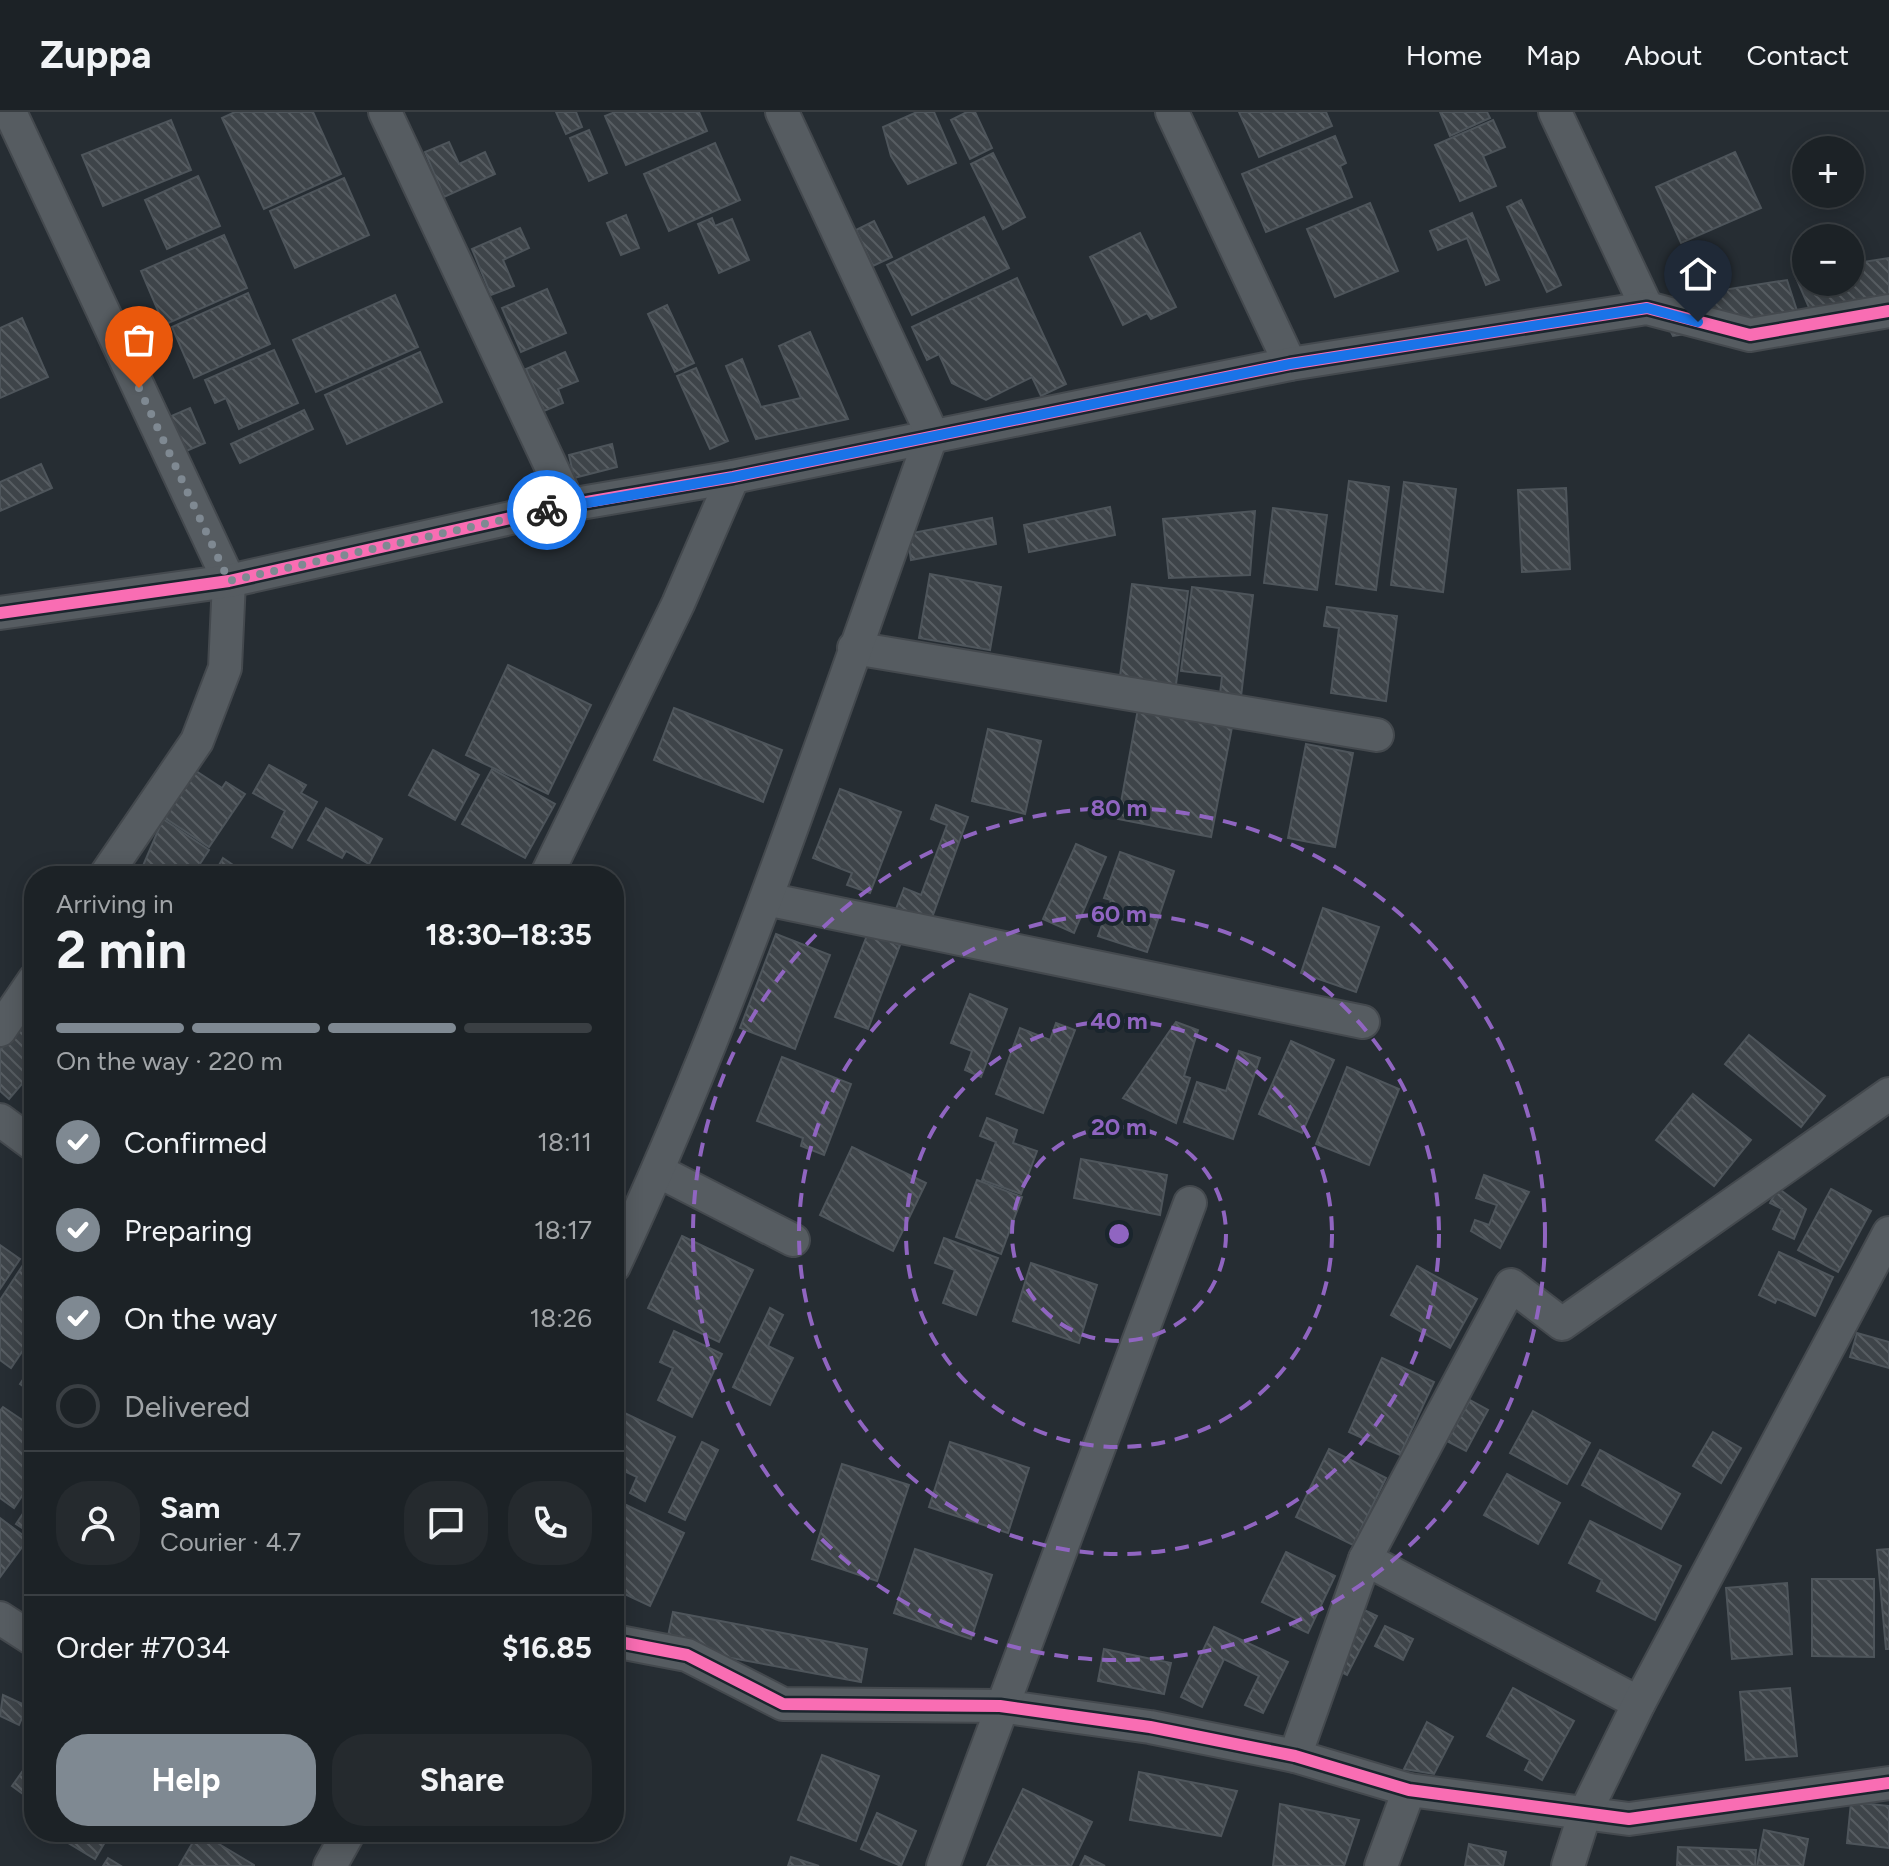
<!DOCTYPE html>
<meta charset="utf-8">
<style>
:root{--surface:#1c2226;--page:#252a2e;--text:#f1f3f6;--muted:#a0a4a7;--line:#3a3f43;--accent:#7f8992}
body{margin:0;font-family:Figtree,sans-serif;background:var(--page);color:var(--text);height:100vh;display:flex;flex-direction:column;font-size:30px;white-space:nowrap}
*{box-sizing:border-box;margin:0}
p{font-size:26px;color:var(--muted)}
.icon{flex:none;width:44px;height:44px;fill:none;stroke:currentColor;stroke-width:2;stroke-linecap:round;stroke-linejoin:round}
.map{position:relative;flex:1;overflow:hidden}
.side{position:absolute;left:24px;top:754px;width:600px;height:976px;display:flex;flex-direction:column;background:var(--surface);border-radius:32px;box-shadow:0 4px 20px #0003,0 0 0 2px var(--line)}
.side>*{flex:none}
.fabs{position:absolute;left:1792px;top:24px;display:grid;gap:16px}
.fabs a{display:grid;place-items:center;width:72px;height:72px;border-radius:50%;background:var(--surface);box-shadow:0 4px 20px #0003,0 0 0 2px var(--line);font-size:40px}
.pin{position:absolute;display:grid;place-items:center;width:68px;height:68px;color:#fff;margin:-82px -34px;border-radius:50% 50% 50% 0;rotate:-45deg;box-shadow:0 0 8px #0007}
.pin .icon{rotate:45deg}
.courier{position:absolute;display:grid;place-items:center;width:80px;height:80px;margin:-40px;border:6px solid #1a73e8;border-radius:50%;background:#fff;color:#222;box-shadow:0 2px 10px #0007}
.summary em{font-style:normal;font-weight:700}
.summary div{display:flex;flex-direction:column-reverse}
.summary{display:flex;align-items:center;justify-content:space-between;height:136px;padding:0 32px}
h1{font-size:52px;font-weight:700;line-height:60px}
.bar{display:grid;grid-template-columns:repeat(4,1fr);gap:12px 8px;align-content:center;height:96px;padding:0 32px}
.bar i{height:10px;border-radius:6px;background:var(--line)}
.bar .selected{background:var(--accent)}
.bar p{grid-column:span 4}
.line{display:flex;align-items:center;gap:20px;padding:0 32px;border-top:2px solid var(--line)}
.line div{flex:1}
.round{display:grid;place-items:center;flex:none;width:84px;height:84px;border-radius:32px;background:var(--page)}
ol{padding:0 32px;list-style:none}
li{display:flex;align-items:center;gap:24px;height:88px}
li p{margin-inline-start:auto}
li .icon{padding:8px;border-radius:50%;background:var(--accent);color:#fff;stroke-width:4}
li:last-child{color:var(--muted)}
li i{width:44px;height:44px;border:4px solid var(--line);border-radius:50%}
.cta{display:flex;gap:16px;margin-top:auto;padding:16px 32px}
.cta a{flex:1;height:92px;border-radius:32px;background:var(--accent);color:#fff;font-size:32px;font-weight:700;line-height:92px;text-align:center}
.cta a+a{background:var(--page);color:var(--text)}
header{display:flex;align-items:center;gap:48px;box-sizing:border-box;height:112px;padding:0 40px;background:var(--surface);border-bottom:2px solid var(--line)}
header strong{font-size:38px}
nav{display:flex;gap:44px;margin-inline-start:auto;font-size:28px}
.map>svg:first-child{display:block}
</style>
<header>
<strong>Zuppa</strong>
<nav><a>Home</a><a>Map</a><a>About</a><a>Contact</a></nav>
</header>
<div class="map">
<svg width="1889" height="1754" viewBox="0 0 1889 1754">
<defs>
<pattern id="building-back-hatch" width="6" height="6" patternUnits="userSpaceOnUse" patternTransform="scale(2)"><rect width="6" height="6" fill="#3e4449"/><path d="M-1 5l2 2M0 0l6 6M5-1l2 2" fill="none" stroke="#575d62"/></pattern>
</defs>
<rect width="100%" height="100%" fill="#262d33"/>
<!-- building -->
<g fill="url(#building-back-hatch)" stroke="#4e555b" stroke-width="2">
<polygon points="235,0 313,0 341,62 264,97 222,6"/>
<polygon points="556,0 576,0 582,15 566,22"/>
<polygon points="615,0 699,0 707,19 626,53 605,4"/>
<polygon points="917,0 934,0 956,51 908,72 891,44 883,15"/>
<polygon points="967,0 975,0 992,36 970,47 951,8"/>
<polygon points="1239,0 1326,0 1332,14 1259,45"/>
<polygon points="1440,0 1487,0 1490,6 1450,24"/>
<polygon points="171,8 191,58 103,94 82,43"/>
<polygon points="1493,8 1505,35 1483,44 1496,74 1460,89 1435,33"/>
<polygon points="589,18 607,61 589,69 570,26"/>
<polygon points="1335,24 1346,51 1340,54 1352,85 1266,120 1242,62"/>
<polygon points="449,30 459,52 485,40 495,62 444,85 425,40"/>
<polygon points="715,31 740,88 669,119 644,62"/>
<polygon points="1735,40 1761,96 1681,131 1656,75"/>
<polygon points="993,41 1025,105 1003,117 971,52"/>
<polygon points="198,64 220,114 167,137 145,88"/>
<polygon points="344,66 369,123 295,156 270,99"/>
<polygon points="1521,88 1561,173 1547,180 1507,95"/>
<polygon points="1370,91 1398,159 1335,185 1307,117"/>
<polygon points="1472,101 1499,168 1486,173 1467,126 1438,138 1430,119"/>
<polygon points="626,103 639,136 621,143 607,111"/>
<polygon points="984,105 1009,156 912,203 887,153"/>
<polygon points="712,106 715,114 732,107 749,148 719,161 698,112"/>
<polygon points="874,109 892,145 873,154 856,118"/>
<polygon points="520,116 529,136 503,148 514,174 491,183 472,137"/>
<polygon points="1140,121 1176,195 1151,207 1147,201 1123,213 1090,145"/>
<polygon points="224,123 247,176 164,213 141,159"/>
<polygon points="1889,146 1889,184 1810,198 1794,161 1806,159 1806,170 1850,170 1850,152"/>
<polygon points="1017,166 1066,272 1041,284 1032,265 986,288 952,271 939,242 927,248 912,215"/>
<polygon points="1787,168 1799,205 1673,224 1654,189"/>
<polygon points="547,177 566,221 521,240 502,196"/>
<polygon points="248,181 270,232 194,266 172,215"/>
<polygon points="395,183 418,235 316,280 293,228"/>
<polygon points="667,193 694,251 675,260 648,202"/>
<polygon points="22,206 48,265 0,286 0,216"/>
<polygon points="810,220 848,307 756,327 726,254 742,247 761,295 801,286 779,234"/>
<polygon points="274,238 298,291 239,317 226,286 215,291 205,268"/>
<polygon points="420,240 442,290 347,332 325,283"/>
<polygon points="565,240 578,269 558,277 563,291 544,299 526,257"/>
<polygon points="696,256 728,329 710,337 677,264"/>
<polygon points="190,296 205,331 184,340 169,305"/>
<polygon points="304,298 313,317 240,351 231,332"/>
<polygon points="612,332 617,355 574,366 569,343"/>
<polygon points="41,352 52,376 0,399 0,370"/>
<polygon points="1349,369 1389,375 1376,478 1336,472"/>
<polygon points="1404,370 1456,377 1443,480 1391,473"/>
<polygon points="1566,376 1570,457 1522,460 1518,378"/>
<polygon points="1110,395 1115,423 1029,440 1024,413"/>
<polygon points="1273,396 1327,403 1317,478 1264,471"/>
<polygon points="1255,399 1250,463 1169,466 1163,407"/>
<polygon points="992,406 996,432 911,448 907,422"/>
<polygon points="930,462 1001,475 990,538 919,526"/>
<polygon points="1132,472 1188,479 1175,580 1119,572"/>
<polygon points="1192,475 1253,483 1240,593 1219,591 1222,564 1181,559"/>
<polygon points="1327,495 1397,504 1386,589 1331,581 1339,516 1324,514"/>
<polygon points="508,553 591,593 548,682 466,643"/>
<polygon points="674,596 782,638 763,690 654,648"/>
<polygon points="1138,597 1232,615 1211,725 1118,707"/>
<polygon points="988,617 1041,629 1025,702 972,689"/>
<polygon points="1306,632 1353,641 1335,735 1288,726"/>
<polygon points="433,638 479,663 455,708 409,683"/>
<polygon points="269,653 306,673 301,681 317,690 292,736 272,725 285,699 253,681"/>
<polygon points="190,655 222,676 226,670 245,682 209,735 159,702"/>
<polygon points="492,657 555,692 525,746 462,712"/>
<polygon points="840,677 901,700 870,781 847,773 852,761 813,746"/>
<polygon points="936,693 968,705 929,814 893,805 904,776 921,783 947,713 931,707"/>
<polygon points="326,696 382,727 369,752 346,739 342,746 308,728"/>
<polygon points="163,707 209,738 192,764 139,763"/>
<polygon points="1076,732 1106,745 1074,821 1043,807"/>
<polygon points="1120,740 1174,759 1147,840 1098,824 1111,788 1104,786"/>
<polygon points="223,746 249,764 213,764"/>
<polygon points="1323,796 1379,815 1356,880 1301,861"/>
<polygon points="868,821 900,833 868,917 835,905"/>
<polygon points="776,822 830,843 795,937 740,916"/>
<polygon points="970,882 1007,897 981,965 965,958 972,939 951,931"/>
<polygon points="27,906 34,912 34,958 9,987 0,979 0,938"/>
<polygon points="1176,910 1198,918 1184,964 1190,966 1176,1011 1123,986"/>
<polygon points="1056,911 1075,918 1043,1001 996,982 1020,916 1050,928"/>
<polygon points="1749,923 1825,984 1801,1015 1725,952"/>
<polygon points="1291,929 1334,948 1302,1021 1259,1002"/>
<polygon points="1239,939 1260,946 1233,1027 1184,1010 1197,970 1226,979"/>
<polygon points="782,945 851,972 824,1043 801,1034 803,1026 757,1009"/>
<polygon points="1347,955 1399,977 1369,1053 1316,1032"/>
<polygon points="1693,982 1751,1028 1714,1074 1656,1028"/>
<polygon points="987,1006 1017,1018 1013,1031 1037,1039 1021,1082 982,1068 996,1030 980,1024"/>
<polygon points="852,1035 926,1071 893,1139 820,1103"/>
<polygon points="1081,1047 1167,1063 1160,1103 1074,1086"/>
<polygon points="1484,1063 1529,1080 1500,1136 1471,1119 1475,1108 1489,1113 1497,1093 1476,1086"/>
<polygon points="977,1068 1022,1085 1001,1142 956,1125"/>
<polygon points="1778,1076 1806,1097 1794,1127 1773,1117 1782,1097 1770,1091"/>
<polygon points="1831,1077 1871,1099 1838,1160 1798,1138"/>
<polygon points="682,1124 753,1158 719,1230 648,1196"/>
<polygon points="944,1126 998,1146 976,1203 943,1191 955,1158 935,1151"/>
<polygon points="0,1133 20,1147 0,1177"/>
<polygon points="1779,1140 1833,1165 1815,1204 1777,1187 1775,1191 1759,1183"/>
<polygon points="25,1150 34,1156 34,1222 11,1256 0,1248 0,1188"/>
<polygon points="1031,1151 1097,1173 1079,1231 1013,1209"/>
<polygon points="1417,1154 1477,1187 1450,1236 1391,1203"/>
<polygon points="770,1196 783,1203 768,1234 793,1246 770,1293 733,1275"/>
<polygon points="674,1219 722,1242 692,1305 658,1288 673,1256 660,1250"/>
<polygon points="1857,1221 1889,1230 1889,1256 1850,1245"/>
<polygon points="1382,1246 1434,1270 1400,1343 1349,1320"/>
<polygon points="34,1251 34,1282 20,1272"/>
<polygon points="1470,1288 1488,1298 1466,1339 1447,1329"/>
<polygon points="3,1295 34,1316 34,1366 14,1396 0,1386 0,1299"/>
<polygon points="614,1296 675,1325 645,1389 630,1381 637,1365 614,1354"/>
<polygon points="1533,1299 1590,1331 1567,1372 1510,1341"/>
<polygon points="1713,1320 1741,1336 1721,1371 1693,1354"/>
<polygon points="702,1330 718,1338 685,1408 669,1400"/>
<polygon points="950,1330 1029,1356 1008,1421 929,1395"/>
<polygon points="1329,1337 1386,1366 1353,1433 1296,1405"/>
<polygon points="1600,1338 1680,1382 1661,1417 1582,1373"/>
<polygon points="842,1352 909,1373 877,1469 812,1447"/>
<polygon points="1507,1362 1560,1391 1538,1432 1484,1403"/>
<polygon points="34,1385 34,1424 16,1412"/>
<polygon points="618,1389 684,1421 650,1494 614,1477 614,1398"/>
<polygon points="0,1406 28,1427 0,1465"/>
<polygon points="1590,1409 1681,1454 1655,1508 1597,1479 1602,1468 1569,1451"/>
<polygon points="915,1437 992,1463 971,1527 894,1501"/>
<polygon points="1889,1437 1889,1537 1886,1537 1877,1438"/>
<polygon points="1286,1440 1335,1464 1308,1521 1293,1514 1297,1507 1262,1490"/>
<polygon points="1812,1467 1874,1467 1874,1545 1812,1544"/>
<polygon points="1787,1471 1792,1542 1732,1547 1726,1476"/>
<polygon points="1362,1497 1377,1504 1347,1563 1333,1556"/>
<polygon points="673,1500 867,1537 861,1570 666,1534"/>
<polygon points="1385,1514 1413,1527 1403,1548 1375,1534"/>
<polygon points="1214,1515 1288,1550 1263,1601 1245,1593 1259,1564 1224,1547 1202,1595 1181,1585"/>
<polygon points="1104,1537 1171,1551 1164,1582 1098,1569"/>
<polygon points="1513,1576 1574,1609 1542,1668 1525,1658 1530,1648 1487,1624"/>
<polygon points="1790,1576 1797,1644 1746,1648 1740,1580"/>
<polygon points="3,1583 27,1594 19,1613 0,1604"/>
<polygon points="1427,1610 1453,1625 1434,1662 1404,1657"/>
<polygon points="34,1643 34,1690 12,1674"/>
<polygon points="822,1643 879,1664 856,1729 798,1708"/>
<polygon points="1139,1660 1237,1679 1221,1724 1130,1708"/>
<polygon points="1023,1677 1092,1710 1071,1754 987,1754"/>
<polygon points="1851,1690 1889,1694 1889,1736 1847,1731"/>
<polygon points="1280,1692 1359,1708 1344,1754 1273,1754"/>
<polygon points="877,1701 916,1719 901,1754 861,1737"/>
<polygon points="1764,1718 1808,1727 1803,1754 1757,1754"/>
<polygon points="50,1720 88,1720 105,1730 95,1747"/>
<polygon points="199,1720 254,1753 254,1754 179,1754"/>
<polygon points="1469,1732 1506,1740 1503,1754 1465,1754"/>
<polygon points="1678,1735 1756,1738 1755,1754 1677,1754"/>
<polygon points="1085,1744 1105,1754 1080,1754"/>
<polygon points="791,1745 819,1754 788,1754"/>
<polygon points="108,1746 121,1754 103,1754"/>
</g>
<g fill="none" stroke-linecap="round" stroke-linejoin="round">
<!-- street casing -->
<g stroke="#44494e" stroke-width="36">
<g id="street">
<polyline points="10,0 229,469 225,556 197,629 105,764"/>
<polyline points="385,0 569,393"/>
<polyline points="1172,0 1290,252"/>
<polyline points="1555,0 1647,196"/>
<polyline points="0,501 229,469 569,393 733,365 1290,252 1647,196 1750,223 1889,199"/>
<polyline points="854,536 1377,623"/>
<polyline points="546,764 678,492 733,365"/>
<polyline points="766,787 1363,910"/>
<polyline points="0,918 34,868"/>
<polyline points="0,1008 34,1033"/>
<polyline points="658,1059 793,1128"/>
<path d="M614,1154C740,885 831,601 932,322L782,0"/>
<polyline points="1365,1447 1639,1591"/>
<polyline points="0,1506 34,1528"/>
<polyline points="614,1529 687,1543 783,1592 1000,1594 1150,1615 1295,1644 1409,1678 1629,1707 1889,1671"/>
<polyline points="1295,1644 1365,1447 1511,1173 1562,1212 1889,982"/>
<polyline points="330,1754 349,1720"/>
<polyline points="943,1754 1190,1091"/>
<polyline points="1381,1754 1409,1678"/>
<polyline points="1568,1754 1585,1701 1639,1591 1889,1121"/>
</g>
</g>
<!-- street -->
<use href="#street" stroke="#565c61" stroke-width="32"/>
<!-- cycleway casing -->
<g stroke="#1a252d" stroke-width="17">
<g id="cycleway">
<polyline points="0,501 229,469 569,393 733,365 1290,252 1647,196 1750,223 1889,199"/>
<polyline points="614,1529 687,1543 783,1592 1000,1594 1150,1615 1295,1644 1409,1678 1629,1707 1889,1671"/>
</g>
</g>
<!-- cycleway -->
<use href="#cycleway" stroke="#f96db3" stroke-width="12"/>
</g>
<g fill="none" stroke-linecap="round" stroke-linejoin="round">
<!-- done -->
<polyline stroke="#7f8992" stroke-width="8" stroke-dasharray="0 14.4" points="139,276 229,469 547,398"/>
<!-- route -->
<polyline stroke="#1a73e8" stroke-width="10" points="547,398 733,365 1290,252 1647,196 1698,210"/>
</g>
<!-- distance rings -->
<g fill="none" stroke="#9065c1" stroke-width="4" stroke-dasharray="14 10">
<circle cx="1119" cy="1122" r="107"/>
<circle cx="1119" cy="1122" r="213"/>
<circle cx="1119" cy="1122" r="320"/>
<circle cx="1119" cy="1122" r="426"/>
</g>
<circle cx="1119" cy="1122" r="12" fill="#9065c1" stroke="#1a252d" stroke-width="4"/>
<g font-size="24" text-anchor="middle" font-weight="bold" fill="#9065c1" stroke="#1a252d" stroke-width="8" stroke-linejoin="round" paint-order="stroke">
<text x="1119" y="704">80 m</text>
<text x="1119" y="810">60 m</text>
<text x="1119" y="917">40 m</text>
<text x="1119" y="1023">20 m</text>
</g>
</svg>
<div class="fabs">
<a>+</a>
<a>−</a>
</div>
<div class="pin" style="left:139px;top:276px;background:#ea580c"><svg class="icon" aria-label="bag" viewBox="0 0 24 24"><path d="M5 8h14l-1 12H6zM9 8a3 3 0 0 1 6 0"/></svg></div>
<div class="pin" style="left:1698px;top:210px;background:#1f2937"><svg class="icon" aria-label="home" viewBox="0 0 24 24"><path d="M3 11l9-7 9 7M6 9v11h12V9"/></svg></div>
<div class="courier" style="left:547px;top:398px"><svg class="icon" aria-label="bike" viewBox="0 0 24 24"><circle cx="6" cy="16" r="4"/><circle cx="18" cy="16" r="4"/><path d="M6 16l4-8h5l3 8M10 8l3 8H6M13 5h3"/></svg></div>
<section class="side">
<div class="summary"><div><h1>2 min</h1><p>Arriving in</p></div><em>18:30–18:35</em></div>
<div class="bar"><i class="selected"></i><i class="selected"></i><i class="selected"></i><i></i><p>On the way · 220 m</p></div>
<ol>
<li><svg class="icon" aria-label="check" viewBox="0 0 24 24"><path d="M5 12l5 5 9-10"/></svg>Confirmed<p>18:11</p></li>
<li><svg class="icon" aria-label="check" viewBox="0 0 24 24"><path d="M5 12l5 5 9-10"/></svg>Preparing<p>18:17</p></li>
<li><svg class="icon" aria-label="check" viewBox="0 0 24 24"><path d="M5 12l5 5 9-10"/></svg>On the way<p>18:26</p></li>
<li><i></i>Delivered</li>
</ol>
<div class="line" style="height:144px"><a class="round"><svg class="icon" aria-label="person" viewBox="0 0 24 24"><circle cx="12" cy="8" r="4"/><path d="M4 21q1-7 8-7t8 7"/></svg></a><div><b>Sam</b><p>Courier · 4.7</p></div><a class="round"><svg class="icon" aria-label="chat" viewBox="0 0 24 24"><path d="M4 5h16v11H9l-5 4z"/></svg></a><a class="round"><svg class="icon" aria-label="phone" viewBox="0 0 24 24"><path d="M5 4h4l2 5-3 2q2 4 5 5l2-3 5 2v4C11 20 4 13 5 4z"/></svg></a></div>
<div class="line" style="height:104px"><div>Order #7034</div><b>$16.85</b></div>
<div class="cta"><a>Help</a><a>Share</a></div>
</section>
</div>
